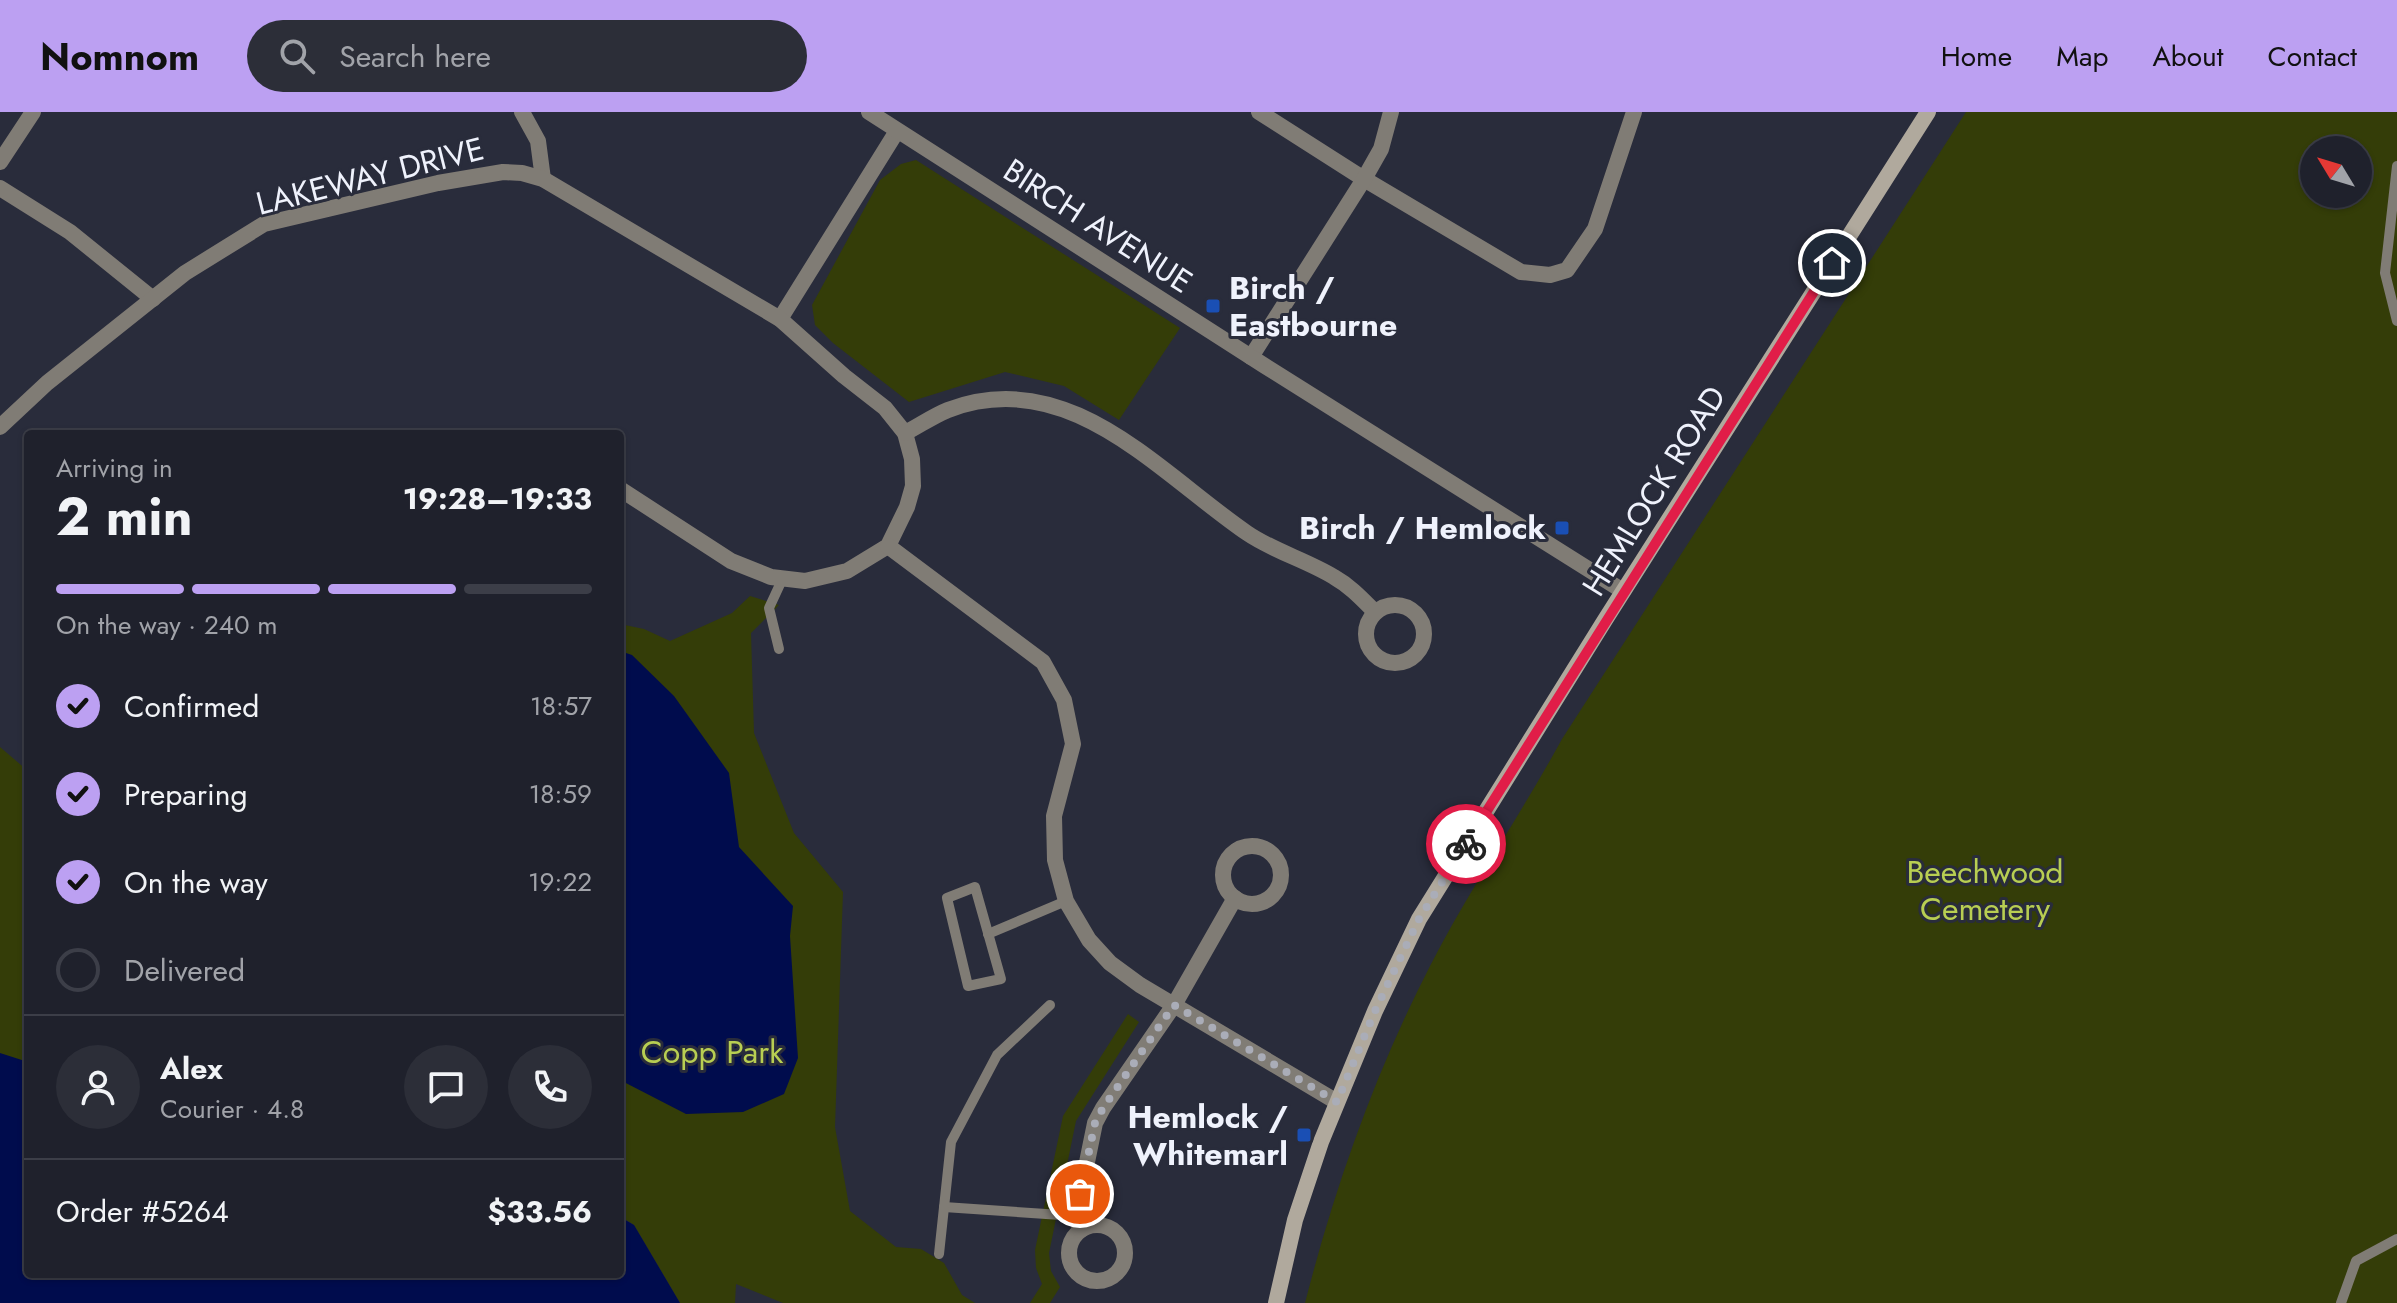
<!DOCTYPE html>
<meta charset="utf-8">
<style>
:root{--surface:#1f212c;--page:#2c2e38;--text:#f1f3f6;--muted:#a1a3a9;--line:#3c3e48;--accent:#bca0f2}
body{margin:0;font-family:Jost,sans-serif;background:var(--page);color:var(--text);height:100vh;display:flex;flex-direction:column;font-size:30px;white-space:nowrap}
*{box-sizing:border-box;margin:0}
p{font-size:26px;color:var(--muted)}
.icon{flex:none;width:44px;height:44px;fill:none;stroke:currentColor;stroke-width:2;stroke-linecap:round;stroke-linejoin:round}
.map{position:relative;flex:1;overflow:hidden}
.side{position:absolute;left:24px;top:318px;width:600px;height:848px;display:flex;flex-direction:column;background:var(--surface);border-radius:8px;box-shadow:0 2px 6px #0004,0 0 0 2px var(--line)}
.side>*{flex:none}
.needle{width:52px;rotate:308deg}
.buttons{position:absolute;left:2300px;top:24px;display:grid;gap:16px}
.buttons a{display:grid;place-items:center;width:72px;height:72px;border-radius:50%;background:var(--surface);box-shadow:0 2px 6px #0004,0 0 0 2px var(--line);font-size:40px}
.pin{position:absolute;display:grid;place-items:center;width:68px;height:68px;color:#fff;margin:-34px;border:4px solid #fff;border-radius:50%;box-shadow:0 2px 8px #0007}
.courier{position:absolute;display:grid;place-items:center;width:80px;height:80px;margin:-40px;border:6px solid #e11d48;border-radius:50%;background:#fff;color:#222;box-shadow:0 2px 10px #0007}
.summary em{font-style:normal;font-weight:700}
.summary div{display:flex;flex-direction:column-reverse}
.summary{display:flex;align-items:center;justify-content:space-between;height:136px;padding:0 32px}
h1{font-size:52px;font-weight:700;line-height:60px}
.bar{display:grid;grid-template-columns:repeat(4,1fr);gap:12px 8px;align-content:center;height:96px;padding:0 32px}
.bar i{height:10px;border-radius:6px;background:var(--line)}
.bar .selected{background:var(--accent)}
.bar p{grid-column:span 4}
.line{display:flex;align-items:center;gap:20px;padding:0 32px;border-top:2px solid var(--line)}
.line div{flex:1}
.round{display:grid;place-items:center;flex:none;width:84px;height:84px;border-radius:42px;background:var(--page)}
ol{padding:0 32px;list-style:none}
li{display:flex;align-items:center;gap:24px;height:88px}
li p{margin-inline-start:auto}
li .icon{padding:8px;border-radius:50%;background:var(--accent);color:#111;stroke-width:4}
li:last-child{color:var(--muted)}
li i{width:44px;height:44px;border:4px solid var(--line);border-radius:50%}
header{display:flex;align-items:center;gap:48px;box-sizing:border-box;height:112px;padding:0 40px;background:var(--accent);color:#111}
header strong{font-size:38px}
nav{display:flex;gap:44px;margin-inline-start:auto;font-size:28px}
.search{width:560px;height:72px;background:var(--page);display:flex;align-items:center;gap:20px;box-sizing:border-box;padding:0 28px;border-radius:44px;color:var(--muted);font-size:30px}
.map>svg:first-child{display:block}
</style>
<header>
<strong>Nomnom</strong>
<div class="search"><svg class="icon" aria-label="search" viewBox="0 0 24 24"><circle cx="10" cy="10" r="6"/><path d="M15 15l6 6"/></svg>Search here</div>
<nav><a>Home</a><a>Map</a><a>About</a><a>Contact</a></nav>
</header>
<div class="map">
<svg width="2397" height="1191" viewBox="0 0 2397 1191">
<rect width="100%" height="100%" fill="#292c3b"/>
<!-- green -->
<g fill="#343d08" fill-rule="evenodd">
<path d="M1966,0H2397V1191H1305C1335,1074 1375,961 1430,854C1470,776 1520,704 1562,627ZM2314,38H2358V82H2314Z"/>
<polygon points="916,48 1180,216 1119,308 1064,274 1005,260 909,290 833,231 815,213 812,193 880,68 901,52"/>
<polygon points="750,484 779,493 751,521 754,621 794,721 843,780 835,1015 850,1099 896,1135 921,1137 944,1151 962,1183 975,1191 783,1191 736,1172 735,1191 680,1191 634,1113 620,1104 620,512 644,517 670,529 732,501"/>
<polygon points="0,635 28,659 28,967 0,958"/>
<polygon points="1128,902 1139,910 1076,1009 1049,1141 1051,1159 1060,1175 1050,1191 1030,1191 1042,1172 1036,1156 1035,1138 1063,1004"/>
</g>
<!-- water -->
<g fill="#000c4d">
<polygon points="620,539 632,543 674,584 729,661 739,735 793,794 790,824 798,946 784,982 743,1000 686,1002 620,968"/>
<polygon points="0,941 28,950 28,1162 620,1162 620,1105 634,1113 680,1191 0,1191"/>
</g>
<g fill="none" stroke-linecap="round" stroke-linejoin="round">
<!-- service -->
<g stroke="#807c75" stroke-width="10">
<polyline points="2397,54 2385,161 2397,209"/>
<polyline points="779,537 769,496 782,468"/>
<polygon points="975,775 1001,867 968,874 947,786"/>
<polyline points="988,822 1066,789"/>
<polyline points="944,1095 1076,1104"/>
<polyline points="939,1142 951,1030 997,943 1050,893"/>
<polyline points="2341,1191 2356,1149 2397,1127"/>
</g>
<!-- minor -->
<g stroke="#807c75" stroke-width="16">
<polyline points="522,0 538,29 543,67"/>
<polyline points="1259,0 1364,67 1521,160 1550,163 1567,158 1595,117 1634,0"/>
<polyline points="0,50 33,0"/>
<polyline points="0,76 70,120 153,187"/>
<polyline points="780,207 897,19"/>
<polyline points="1251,245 1364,67 1381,37 1391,0"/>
<polyline points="0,315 47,271 185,161 264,112 438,71 503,60 522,61 543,67 780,207 844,264 885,296 905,321 912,347 913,374 907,395 888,434 847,459 805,469 771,465 731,449 620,377"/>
<path d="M905,321C919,314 933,304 948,298C1068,252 1158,360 1247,421C1273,439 1306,448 1334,465C1350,474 1362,487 1375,500"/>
<polyline points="888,434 1043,550 1064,588 1073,632 1054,704 1055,748 1066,789 1089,828 1110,851 1140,873 1337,990"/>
<circle cx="1395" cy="522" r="29"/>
<circle cx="1252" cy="763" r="29"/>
<circle cx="1097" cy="1141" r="28"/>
<polyline points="1081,1118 1076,1104 1095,1011 1103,996 1174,893 1235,786"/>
</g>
<!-- tertiary -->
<polyline stroke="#807c75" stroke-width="16" points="869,0 1265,254 1623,479"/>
<!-- secondary -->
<polyline stroke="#b0a99d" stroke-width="16" points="1276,1191 1295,1108 1321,1030 1375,899 1419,807 1605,508 1928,0"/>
</g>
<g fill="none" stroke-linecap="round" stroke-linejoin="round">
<!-- done -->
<polyline stroke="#aaadb8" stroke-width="8" stroke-dasharray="0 14.4" points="1080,1082 1095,1011 1103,996 1174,893 1337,990 1375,899 1419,807 1466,732"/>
<!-- route -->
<polyline stroke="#e11d48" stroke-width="10" points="1466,732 1832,151"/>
</g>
<!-- markers -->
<g fill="#1a4fb4" stroke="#292c3b" stroke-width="3">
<rect x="1205" y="186" width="16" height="16" rx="4"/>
<rect x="1554" y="408" width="16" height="16" rx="4"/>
<rect x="1296" y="1015" width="16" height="16" rx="4"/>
</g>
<g text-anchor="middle" stroke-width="6" stroke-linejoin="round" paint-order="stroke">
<!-- street labels -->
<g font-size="32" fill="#eff2fc" stroke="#292c3b">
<text transform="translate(370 64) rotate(-14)" y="11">LAKEWAY DRIVE</text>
<text transform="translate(1098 114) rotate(33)" y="11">BIRCH AVENUE</text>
<text transform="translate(1654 379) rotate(-58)" y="11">HEMLOCK ROAD</text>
</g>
<!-- poi labels -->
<g font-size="32" font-weight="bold" fill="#eff2fc" stroke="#292c3b" text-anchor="end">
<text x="1229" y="187" text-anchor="start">Birch /<tspan x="1229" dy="37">Eastbourne</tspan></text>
<text x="1546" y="427">Birch / Hemlock</text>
<text x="1288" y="1016">Hemlock /<tspan x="1288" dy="37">Whitemarl</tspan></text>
</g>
<!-- park labels -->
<g font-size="32" fill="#b8ce52" stroke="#292c3b">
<text x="1985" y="771">Beechwood<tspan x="1985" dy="37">Cemetery</tspan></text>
<text x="712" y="951">Copp Park</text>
</g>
</g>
</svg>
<div class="buttons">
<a><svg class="needle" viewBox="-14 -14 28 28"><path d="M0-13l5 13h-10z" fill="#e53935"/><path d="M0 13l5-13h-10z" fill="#a1a3a9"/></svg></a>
</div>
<div class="pin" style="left:1080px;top:1082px;background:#ea580c"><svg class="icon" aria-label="bag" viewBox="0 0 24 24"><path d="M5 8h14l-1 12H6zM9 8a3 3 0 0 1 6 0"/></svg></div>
<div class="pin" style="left:1832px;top:151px;background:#1f2937"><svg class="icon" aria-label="home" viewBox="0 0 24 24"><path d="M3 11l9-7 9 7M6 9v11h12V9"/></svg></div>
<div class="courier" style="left:1466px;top:732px"><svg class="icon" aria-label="bike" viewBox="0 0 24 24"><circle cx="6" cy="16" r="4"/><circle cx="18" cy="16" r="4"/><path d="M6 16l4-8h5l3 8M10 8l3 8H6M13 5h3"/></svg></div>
<section class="side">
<div class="summary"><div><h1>2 min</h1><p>Arriving in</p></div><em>19:28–19:33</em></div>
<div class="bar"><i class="selected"></i><i class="selected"></i><i class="selected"></i><i></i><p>On the way · 240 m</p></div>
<ol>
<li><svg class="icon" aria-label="check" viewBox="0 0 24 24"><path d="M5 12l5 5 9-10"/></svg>Confirmed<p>18:57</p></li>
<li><svg class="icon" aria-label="check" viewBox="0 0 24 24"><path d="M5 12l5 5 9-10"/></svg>Preparing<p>18:59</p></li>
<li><svg class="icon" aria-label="check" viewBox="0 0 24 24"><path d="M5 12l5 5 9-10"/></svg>On the way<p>19:22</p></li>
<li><i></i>Delivered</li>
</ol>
<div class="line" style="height:144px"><a class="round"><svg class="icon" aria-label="person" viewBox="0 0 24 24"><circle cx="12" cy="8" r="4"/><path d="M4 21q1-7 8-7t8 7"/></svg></a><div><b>Alex</b><p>Courier · 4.8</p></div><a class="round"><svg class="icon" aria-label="chat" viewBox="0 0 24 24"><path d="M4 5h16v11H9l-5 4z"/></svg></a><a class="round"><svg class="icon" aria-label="phone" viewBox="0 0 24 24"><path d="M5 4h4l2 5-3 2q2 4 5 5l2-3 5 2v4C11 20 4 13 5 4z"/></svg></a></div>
<div class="line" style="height:104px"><div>Order #5264</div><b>$33.56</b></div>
</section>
</div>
